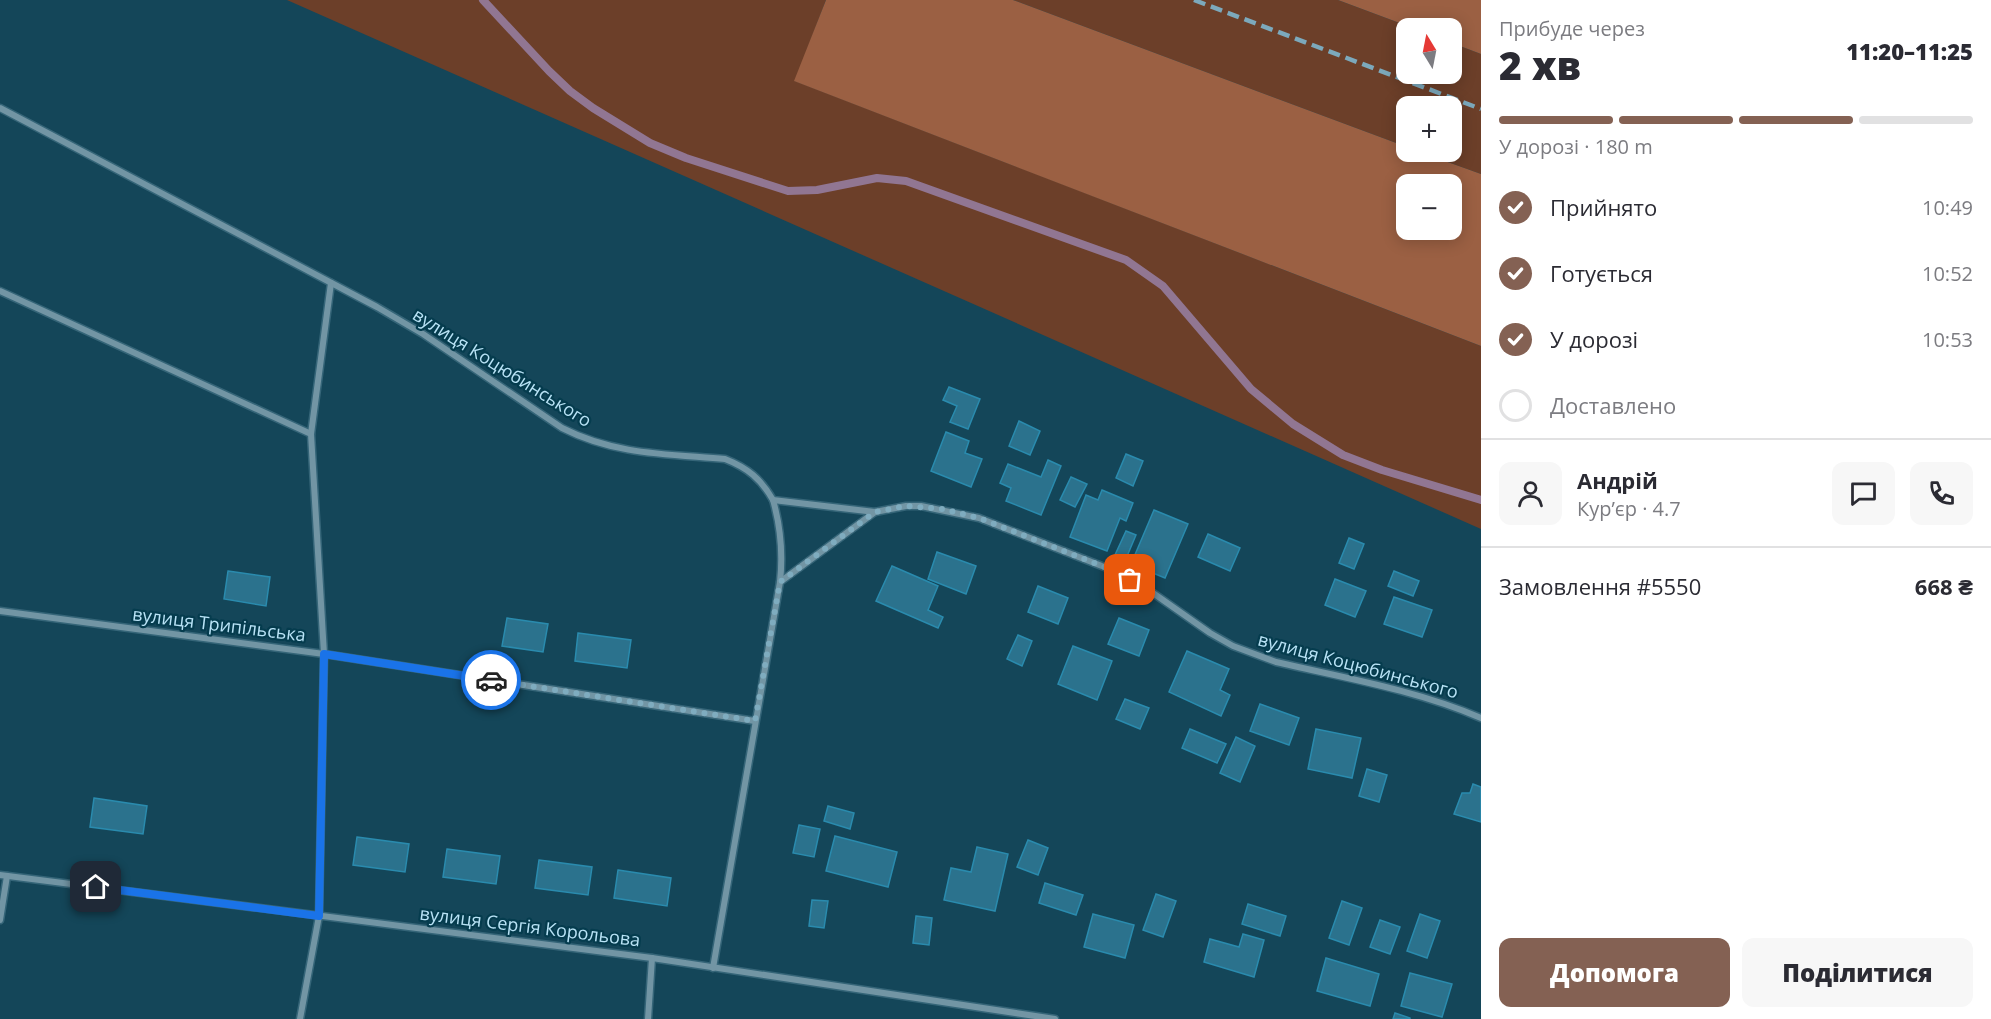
<!DOCTYPE html>
<html lang="uk">
<meta charset="utf-8">
<style>
:root{--surface:#fff;--page:#f7f7f7;--text:#2b2b33;--muted:#7c7c81;--line:#e1e1e2;--accent:#846153}
body{margin:0;font-family:"Open Sans",sans-serif;background:var(--page);color:var(--text);height:100vh;display:flex;flex-direction:column;font-size:22px;white-space:nowrap}
*{box-sizing:border-box;margin:0}
p{font-size:20px;color:var(--muted)}
.icon{flex:none;width:33px;height:33px;fill:none;stroke:currentColor;stroke-width:2;stroke-linecap:round;stroke-linejoin:round}
.map{position:relative;flex:1;overflow:hidden}
.details{display:flex;flex-direction:column;background:var(--surface);width:510px}
.details>*{flex:none}
.needle{width:39px;rotate:350deg}
.fabs{position:absolute;left:1396px;top:18px;display:grid;gap:12px}
.fabs a{display:grid;place-items:center;width:66px;height:66px;border-radius:12px;background:var(--surface);box-shadow:0 3px 15px #0003;font-size:30px}
.pin{position:absolute;display:grid;place-items:center;width:51px;height:51px;color:#fff;margin:-26px;border-radius:12px;box-shadow:0 3px 9px #0006}
.courier{position:absolute;display:grid;place-items:center;width:60px;height:60px;margin:-30px;border:4px solid #1a73e8;border-radius:50%;background:#fff;color:#222;box-shadow:0 2px 8px #0007}
.summary em{font-style:normal;font-weight:800}
.summary div{display:flex;flex-direction:column-reverse}
.summary{display:flex;align-items:center;justify-content:space-between;height:102px;padding:0 18px}
h1{font-size:39px;font-weight:800;line-height:45px}
.bar{display:grid;grid-template-columns:repeat(4,1fr);gap:9px 6px;align-content:center;height:72px;padding:0 18px}
.bar i{height:8px;border-radius:4px;background:var(--line)}
.bar .selected{background:var(--accent)}
.bar p{grid-column:span 4}
.line{display:flex;align-items:center;gap:15px;padding:0 18px;border-top:2px solid var(--line)}
.line div{flex:1}
.round{display:grid;place-items:center;flex:none;width:63px;height:63px;border-radius:12px;background:var(--page)}
ol{padding:0 18px;list-style:none}
li{display:flex;align-items:center;gap:18px;height:66px}
li p{margin-inline-start:auto}
li .icon{padding:6px;border-radius:50%;background:var(--accent);color:#fff;stroke-width:4}
li:last-child{color:var(--muted)}
li i{width:33px;height:33px;border:3px solid var(--line);border-radius:50%}
.primary-button{display:flex;gap:12px;margin-top:auto;padding:12px 18px}
.primary-button a{flex:1;height:69px;border-radius:12px;background:var(--accent);color:#fff;font-size:24px;font-weight:800;line-height:69px;text-align:center}
.primary-button a+a{background:var(--page);color:var(--text)}
main{display:flex;flex:1;min-height:0}
.map>svg:first-child{display:block}
</style>
<main>
<div class="map">
<svg width="1481" height="1019" viewBox="0 0 1481 1019">
<rect width="100%" height="100%" fill="#144659"/>
<!-- green -->
<g fill="#6c3f29">
<polygon points="287,0 826,0 795,81 1481,346 1481,529"/>
<polygon points="1013,0 1338,0 1413,28 1407,28 1407,74 1452,74 1452,43 1481,54 1481,174 1420,152 1452,152 1452,106 1407,106 1407,147"/>
</g>
<!-- forest -->
<g fill="#9b6043" fill-rule="evenodd">
<path d="M826,0H1013L1407,147V152H1420L1481,174V346L794,81ZM1407,184H1452V230H1407Z"/>
<polygon points="1338,0 1481,0 1481,54 1452,43 1452,28 1413,28"/>
</g>
<g fill="none" stroke-linecap="round" stroke-linejoin="round">
<!-- stream -->
<polyline stroke="#917692" stroke-width="8" points="483,0 549,71 570,91 593,108 650,143 686,158 788,191 817,190 877,178 906,181 1126,260 1163,286 1251,389 1293,424 1343,455 1382,470 1481,500"/>
</g>
<!-- building -->
<g fill="#2b728d" stroke="#2a8bae" stroke-width="1.5">
<polygon points="949,387 980,399 968,429 950,422 957,406 943,400"/>
<polygon points="1019,421 1040,431 1030,455 1009,446"/>
<polygon points="946,432 969,441 965,453 982,459 971,487 931,471"/>
<polygon points="1126,454 1143,461 1133,486 1116,478"/>
<polygon points="1048,460 1061,466 1041,515 1006,501 1011,488 1000,483 1008,464 1041,477"/>
<polygon points="1071,477 1087,484 1075,507 1060,500"/>
<polygon points="1102,490 1133,503 1126,521 1120,518 1107,551 1070,537 1086,495 1098,500"/>
<polygon points="1154,510 1188,524 1165,578 1131,564"/>
<polygon points="1126,531 1136,535 1125,561 1114,557"/>
<polygon points="1208,534 1240,548 1230,571 1198,557"/>
<polygon points="1349,538 1364,544 1354,569 1339,563"/>
<polygon points="937,552 976,566 966,594 928,579"/>
<polygon points="892,566 938,586 928,610 943,617 938,628 876,601"/>
<polygon points="228,571 270,577 266,606 224,599"/>
<polygon points="1394,571 1419,581 1413,596 1388,586"/>
<polygon points="1335,579 1366,591 1355,617 1325,605"/>
<polygon points="1038,586 1068,598 1058,624 1028,612"/>
<polygon points="1394,597 1432,610 1422,637 1384,624"/>
<polygon points="507,618 548,624 543,652 502,646"/>
<polygon points="1119,618 1149,630 1139,656 1108,644"/>
<polygon points="578,633 631,640 627,668 575,661"/>
<polygon points="1018,635 1032,641 1022,666 1007,659"/>
<polygon points="1073,646 1112,661 1097,700 1058,684"/>
<polygon points="1187,651 1229,669 1220,690 1230,695 1221,716 1169,692"/>
<polygon points="1125,699 1149,708 1140,729 1116,719"/>
<polygon points="1260,704 1299,718 1289,745 1250,731"/>
<polygon points="1190,729 1226,744 1217,763 1182,748"/>
<polygon points="1316,729 1361,738 1352,778 1308,769"/>
<polygon points="1236,737 1255,746 1240,782 1220,773"/>
<polygon points="1367,769 1387,775 1379,802 1359,796"/>
<polygon points="1473,784 1481,787 1481,822 1454,814 1462,793 1470,793"/>
<polygon points="94,798 147,806 143,834 90,827"/>
<polygon points="828,806 854,813 850,829 824,821"/>
<polygon points="799,825 820,829 814,857 793,853"/>
<polygon points="835,836 897,852 888,887 826,871"/>
<polygon points="357,837 409,844 405,872 353,865"/>
<polygon points="1028,840 1048,848 1038,875 1017,867"/>
<polygon points="977,847 1008,854 995,911 944,900 951,868 971,872"/>
<polygon points="447,849 500,856 496,884 443,877"/>
<polygon points="539,860 592,867 588,895 535,888"/>
<polygon points="618,870 671,878 667,906 614,898"/>
<polygon points="1045,883 1083,895 1076,915 1039,903"/>
<polygon points="1156,894 1176,901 1163,937 1143,930"/>
<polygon points="812,900 828,901 824,928 809,926"/>
<polygon points="1342,901 1362,908 1349,945 1329,938"/>
<polygon points="1248,904 1286,916 1280,936 1242,924"/>
<polygon points="1093,914 1134,925 1125,958 1084,947"/>
<polygon points="1420,914 1440,921 1427,958 1407,951"/>
<polygon points="916,916 932,918 929,945 913,943"/>
<polygon points="1380,920 1400,927 1390,954 1370,947"/>
<polygon points="1243,934 1264,940 1254,977 1204,962 1210,939 1239,947"/>
<polygon points="1326,958 1379,974 1370,1006 1317,991"/>
<polygon points="1410,973 1452,984 1442,1017 1401,1006"/>
<polygon points="1395,1013 1410,1018 1410,1019 1393,1019"/>
</g>
<g fill="none" stroke-linecap="round" stroke-linejoin="round">
<!-- street casing -->
<g stroke="#356578" stroke-width="9">
<g id="street">
<path d="M0,108L377,307L423,334L562,428C615,455 667,454 725,459C748,468 761,479 773,500L875,512L906,506H921L979,518L1107,568L1153,593L1210,633L1233,646L1276,662C1345,678 1416,690 1481,718"/>
<polyline points="0,291 311,434 324,654 319,916 300,1019"/>
<polyline points="311,434 331,283"/>
<polyline points="780,582 875,512"/>
<polyline points="0,611 324,654 755,721"/>
<polyline points="0,875 652,958 1055,1019"/>
<polyline points="0,920 7,876"/>
<path d="M713,968L780,582C783,554 781,528 773,500"/>
<polyline points="648,1019 652,958"/>
</g>
</g>
<!-- street -->
<use href="#street" stroke="#7295a4" stroke-width="6"/>
<!-- rail -->
<polyline stroke="#7ca9bc" stroke-width="4.5" stroke-dasharray="12 6" stroke-linecap="butt" points="1194,0 1481,109"/>
</g>
<g fill="none" stroke-linecap="round" stroke-linejoin="round">
<!-- done -->
<polyline stroke="#7facbf" stroke-width="6" stroke-dasharray="0 10.8" points="491,680 755,721 780,582 875,512 906,506 942,509 979,518 1107,568 1130,580"/>
<!-- route -->
<polyline stroke="#1a73e8" stroke-width="8" points="96,887 319,916 324,654 491,680"/>
</g>
<g text-anchor="middle" stroke-width="4.5" stroke-linejoin="round" paint-order="stroke">
<!-- street labels -->
<g font-size="18" fill="#b9e3f6" stroke="#053c4e">
<text transform="translate(502 368) rotate(32)" y="6">вулиця Коцюбинського</text>
<text transform="translate(219 625) rotate(7)" y="6">вулиця Трипільська</text>
<text transform="translate(1358 666) rotate(15)" y="6">вулиця Коцюбинського</text>
<text transform="translate(530 927) rotate(7)" y="6">вулиця Сергія Корольова</text>
</g>
</g>
</svg>
<div class="fabs">
<a><svg class="needle" viewBox="-14 -14 28 28"><path d="M0-13l5 13h-10z" fill="#e53935"/><path d="M0 13l5-13h-10z" fill="#7c7c81"/></svg></a>
<a>+</a>
<a>−</a>
</div>
<div class="pin" style="left:1130px;top:580px;background:#ea580c"><svg class="icon" aria-label="bag" viewBox="0 0 24 24"><path d="M5 8h14l-1 12H6zM9 8a3 3 0 0 1 6 0"/></svg></div>
<div class="pin" style="left:96px;top:887px;background:#1f2937"><svg class="icon" aria-label="home" viewBox="0 0 24 24"><path d="M3 11l9-7 9 7M6 9v11h12V9"/></svg></div>
<div class="courier" style="left:491px;top:680px"><svg class="icon" aria-label="car" viewBox="0 0 24 24"><path d="M5 17H2v-5l4-1 3-4h7l3 4 3 1v5h-3M9 17h6M6 11h13"/><circle cx="7" cy="17" r="2"/><circle cx="17" cy="17" r="2"/></svg></div>
</div>
<section class="details">
<div class="summary"><div><h1>2 хв</h1><p>Прибуде через</p></div><em>11:20–11:25</em></div>
<div class="bar"><i class="selected"></i><i class="selected"></i><i class="selected"></i><i></i><p>У дорозі · 180 m</p></div>
<ol>
<li><svg class="icon" aria-label="check" viewBox="0 0 24 24"><path d="M5 12l5 5 9-10"/></svg>Прийнято<p>10:49</p></li>
<li><svg class="icon" aria-label="check" viewBox="0 0 24 24"><path d="M5 12l5 5 9-10"/></svg>Готується<p>10:52</p></li>
<li><svg class="icon" aria-label="check" viewBox="0 0 24 24"><path d="M5 12l5 5 9-10"/></svg>У дорозі<p>10:53</p></li>
<li><i></i>Доставлено</li>
</ol>
<div class="line" style="height:108px"><a class="round"><svg class="icon" aria-label="person" viewBox="0 0 24 24"><circle cx="12" cy="8" r="4"/><path d="M4 21q1-7 8-7t8 7"/></svg></a><div><b>Андрій</b><p>Кур’єр · 4.7</p></div><a class="round"><svg class="icon" aria-label="chat" viewBox="0 0 24 24"><path d="M4 5h16v11H9l-5 4z"/></svg></a><a class="round"><svg class="icon" aria-label="phone" viewBox="0 0 24 24"><path d="M5 4h4l2 5-3 2q2 4 5 5l2-3 5 2v4C11 20 4 13 5 4z"/></svg></a></div>
<div class="line" style="height:78px"><div>Замовлення #5550</div><b>668 ₴</b></div>
<div class="primary-button"><a>Допомога</a><a>Поділитися</a></div>
</section>
</main>
